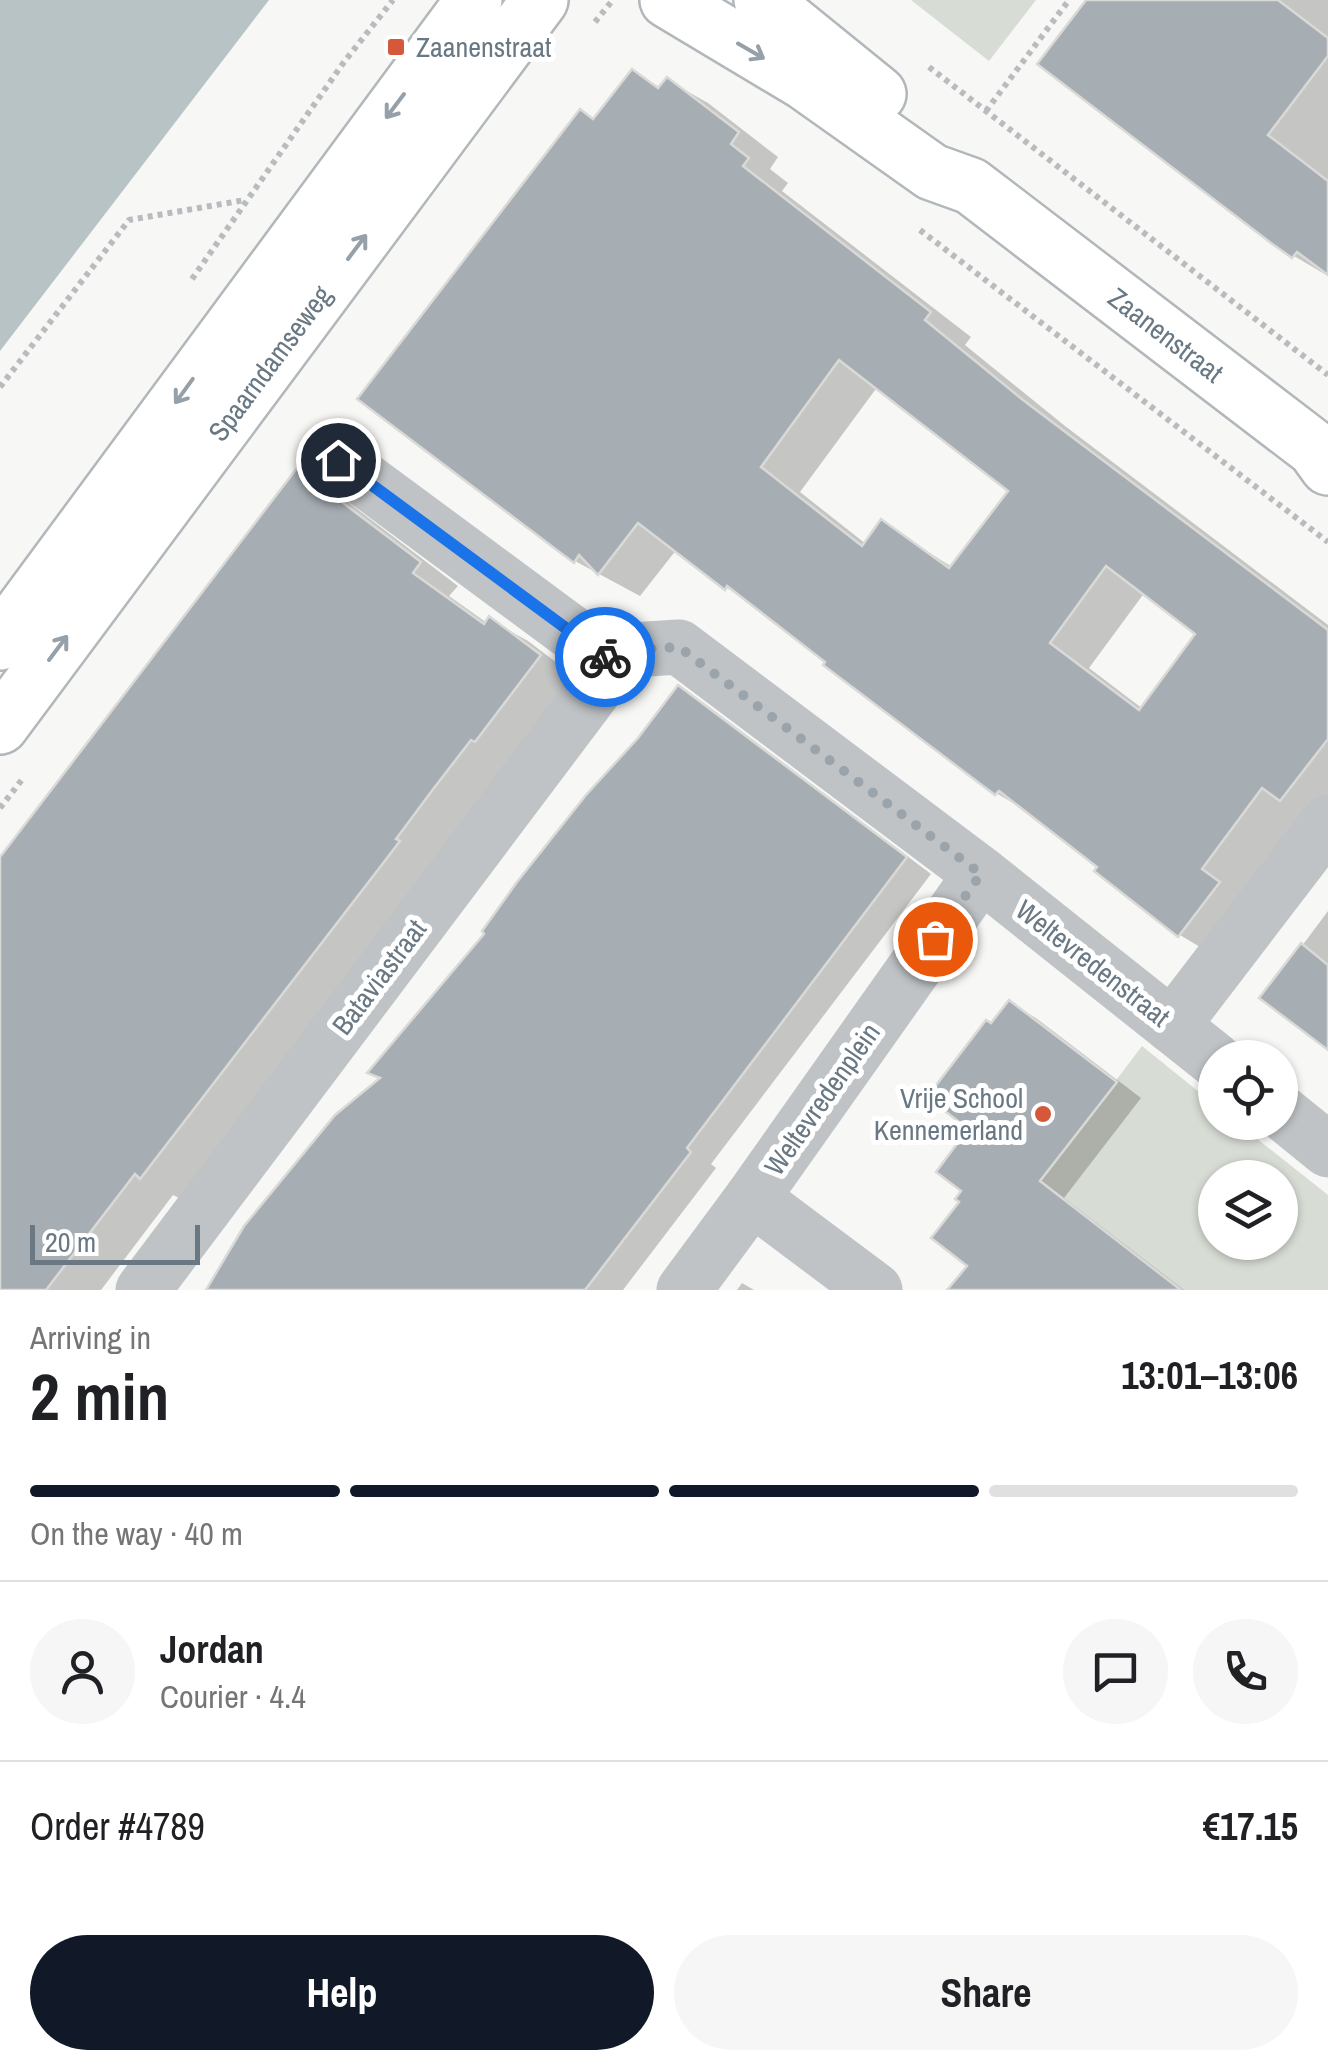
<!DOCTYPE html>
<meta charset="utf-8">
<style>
:root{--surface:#fff;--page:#f6f6f6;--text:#202124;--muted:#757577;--line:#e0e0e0;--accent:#111827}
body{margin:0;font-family:"Archivo Narrow",sans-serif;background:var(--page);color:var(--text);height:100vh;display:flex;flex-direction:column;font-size:38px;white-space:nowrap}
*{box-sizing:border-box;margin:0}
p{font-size:32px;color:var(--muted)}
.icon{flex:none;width:55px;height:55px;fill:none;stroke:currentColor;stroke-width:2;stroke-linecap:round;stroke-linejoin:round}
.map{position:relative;height:1290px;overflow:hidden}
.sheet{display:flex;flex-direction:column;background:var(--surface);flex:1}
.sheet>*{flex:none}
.controls{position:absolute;left:1198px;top:1040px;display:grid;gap:20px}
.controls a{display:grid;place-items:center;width:100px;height:100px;border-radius:50%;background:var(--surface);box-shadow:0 2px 8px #0004;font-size:50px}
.scale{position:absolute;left:30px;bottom:25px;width:170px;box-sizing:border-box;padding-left:10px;border:5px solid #697883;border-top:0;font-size:28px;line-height:35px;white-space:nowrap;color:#697883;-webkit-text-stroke:8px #fff;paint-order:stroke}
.pin{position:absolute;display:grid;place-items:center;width:85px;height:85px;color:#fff;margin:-42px;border:5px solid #fff;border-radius:50%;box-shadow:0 2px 10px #0007}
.courier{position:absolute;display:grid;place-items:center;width:100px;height:100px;margin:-50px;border:8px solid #1a73e8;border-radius:50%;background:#fff;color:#222;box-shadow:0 2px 12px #0007}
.overview em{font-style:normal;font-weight:700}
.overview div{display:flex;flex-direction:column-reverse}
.overview{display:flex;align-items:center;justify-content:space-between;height:170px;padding:0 30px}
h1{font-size:65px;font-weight:700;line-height:75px}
.bar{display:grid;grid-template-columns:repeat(4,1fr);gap:15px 10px;align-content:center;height:120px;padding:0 30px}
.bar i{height:12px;border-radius:8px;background:var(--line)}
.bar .current{background:var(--accent)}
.bar p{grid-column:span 4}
.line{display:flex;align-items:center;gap:25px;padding:0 30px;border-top:2px solid var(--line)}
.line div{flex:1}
.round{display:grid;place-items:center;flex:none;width:105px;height:105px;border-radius:52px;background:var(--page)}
.primary-button{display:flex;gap:20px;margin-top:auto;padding:20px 30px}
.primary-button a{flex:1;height:115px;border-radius:60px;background:var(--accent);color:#fff;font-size:40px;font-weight:700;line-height:115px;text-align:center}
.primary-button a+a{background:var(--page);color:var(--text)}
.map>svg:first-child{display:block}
</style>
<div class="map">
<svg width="1328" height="1290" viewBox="0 0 1328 1290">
<rect width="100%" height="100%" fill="#f7f7f5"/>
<!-- green -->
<g fill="#d7dcd4" fill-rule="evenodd">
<polygon points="911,0 1036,0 989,61"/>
<path d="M1142,1046L1215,1105V1122L1237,1123L1328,1195V1290H1183L1040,1181ZM1215,1178H1280V1242H1215Z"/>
</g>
<!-- water -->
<polygon fill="#b8c3c6" points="0,0 269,0 0,351"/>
<!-- shadow -->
<g fill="#0003" fill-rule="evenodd">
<polygon points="1089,0 1328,0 1328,276 1294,256 1040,63"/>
<path d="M632,72L661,88L667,80L708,103L778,157L770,169L788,183L782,191L971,337L965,345L1065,426L1328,625V814L1220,959L1180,935L1032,814L996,793L755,604L727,588L677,549L640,596L575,561L581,112L595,120ZM878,386L1012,490L952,567L882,523L866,544L800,492ZM1145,592L1198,633L1143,709L1089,668Z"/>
<polygon points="298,471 336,493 458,586 449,596 487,623 490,620 528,641 577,678 179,1198 173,1195 101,1290 0,1290 0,862"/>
<polygon points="678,688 704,703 931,874 711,1164 716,1168 623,1290 206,1290 382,1080 370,1073 487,934"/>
<polygon points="1328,911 1328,1047 1263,998"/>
<polygon points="1010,1003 1036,1018 1141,1098 1064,1198 1184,1290 986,1290 970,1266 963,1201 971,1128 992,1026"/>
<polygon points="742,1283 754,1290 737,1290"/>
</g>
<!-- building -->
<g fill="#a7aeb3" stroke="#d9d9d7" stroke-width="2.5" fill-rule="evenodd">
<polygon points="1086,0 1278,0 1328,38 1328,56 1268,135 1328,181 1328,275 1297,252 1292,258 1271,243 1037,64"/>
<path d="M632,69L658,88L667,77L739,132L731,144L749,158L743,166L931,312L925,320L1023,400L1328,630V739L1280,801L1262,788L1202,869L1220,882L1178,937L1094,871L1097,867L999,791L995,795L823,665L825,662L727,586L725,590L638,523L598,575L579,555L574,563L357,399L580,109L593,119ZM839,360L1008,491L949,568L881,519L862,546L761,467ZM1106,566L1195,634L1139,710L1050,643Z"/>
<polygon points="297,468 421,562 413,573 484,624 489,616 541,655 475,742 471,740 434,788 396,839 400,841 384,862 140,1179 135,1174 46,1290 0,1290 0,857"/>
<polygon points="678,685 907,857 687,1148 691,1152 585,1290 206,1290 244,1226 335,1115 380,1078 367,1073 484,934 482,931 517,882 586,795 638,738"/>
<polygon points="1301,943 1328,965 1328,1050 1259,998"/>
<polygon points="1009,1000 1117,1082 1040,1181 1181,1290 947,1290 967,1266 931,1238 959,1202 955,1199 961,1191 936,1172 968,1129 927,1097 986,1020 991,1023"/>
</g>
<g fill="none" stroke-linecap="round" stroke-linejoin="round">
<!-- secondary casing -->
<g stroke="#b1b7bb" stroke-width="60">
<g id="secondary">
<path id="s1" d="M668,0L805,82L932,172L971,186L1315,449L1328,467"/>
<polyline points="762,0 878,94"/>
<polyline points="0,642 474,0"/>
<path id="s2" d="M0,726L540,0"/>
</g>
</g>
<!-- path -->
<g stroke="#b9bcbe" stroke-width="6" stroke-dasharray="5 5" stroke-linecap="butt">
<polyline points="595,22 612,1"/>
<polyline points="929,67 1328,375"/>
<polyline points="986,111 1069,0"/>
<polyline points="920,230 1328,542"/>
<polyline points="192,279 344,62 393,0"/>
<polyline points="0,387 129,220 245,200"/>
<polyline points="0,808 24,777"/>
</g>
<!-- street -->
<g stroke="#bfc3c6" stroke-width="55">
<polyline points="338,460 614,664 631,650 679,647 981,874 1215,1060"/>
<polyline points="1172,1026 1328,822"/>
<polyline points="1280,1111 1328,1150"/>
<polyline points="143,1290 614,664"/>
<polyline points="684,1290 752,1198"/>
<polyline points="875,1290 752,1198 981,874"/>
</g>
<!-- secondary -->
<use href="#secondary" stroke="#fff" stroke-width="55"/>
</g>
<!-- one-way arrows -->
<defs><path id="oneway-shaft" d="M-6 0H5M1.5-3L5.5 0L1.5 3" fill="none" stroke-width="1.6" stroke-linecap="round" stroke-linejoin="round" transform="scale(2.5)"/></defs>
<g stroke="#96a0a8">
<use href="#oneway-shaft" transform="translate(751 51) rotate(30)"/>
<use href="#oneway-shaft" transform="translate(395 106) rotate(127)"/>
<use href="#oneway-shaft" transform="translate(357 247) rotate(-53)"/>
<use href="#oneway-shaft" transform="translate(184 391) rotate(126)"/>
<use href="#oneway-shaft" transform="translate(58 648) rotate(-53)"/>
</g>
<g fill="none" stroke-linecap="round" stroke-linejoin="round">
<!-- done -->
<polyline stroke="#9ba4ab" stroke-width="10" stroke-dasharray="0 18" points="605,657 614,664 631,650 679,647 981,874 935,939"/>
<!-- route -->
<polyline stroke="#1a73e8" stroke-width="12" points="338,460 605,657"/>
</g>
<!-- markers -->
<g fill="#d45839" stroke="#fff" stroke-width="4">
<rect x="386" y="37" width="20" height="20" rx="5"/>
<circle cx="1043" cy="1114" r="10"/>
</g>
<g text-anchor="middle" stroke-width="10" stroke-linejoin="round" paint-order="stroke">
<!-- poi labels -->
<g font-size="28" fill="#697883" stroke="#fff" text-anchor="start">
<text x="416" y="57">Zaanenstraat</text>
<text x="1023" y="1108" text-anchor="end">Vrije School<tspan x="1023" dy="32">Kennemerland</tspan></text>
</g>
<!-- street labels -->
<g font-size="28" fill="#697883" stroke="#fff">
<text dy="10" stroke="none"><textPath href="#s1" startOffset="602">Zaanenstraat</textPath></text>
<text dy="10" stroke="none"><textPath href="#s2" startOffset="452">Spaarndamseweg</textPath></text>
<text transform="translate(1093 963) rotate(38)" y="10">Weltevredenstraat</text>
<text transform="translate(379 977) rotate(-53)" y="10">Bataviastraat</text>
<text transform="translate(822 1099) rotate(-55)" y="10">Weltevredenplein</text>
</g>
</g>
</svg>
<div class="controls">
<a><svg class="icon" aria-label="locate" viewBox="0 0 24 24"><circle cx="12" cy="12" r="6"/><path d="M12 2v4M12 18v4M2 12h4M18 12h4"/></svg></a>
<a><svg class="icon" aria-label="layers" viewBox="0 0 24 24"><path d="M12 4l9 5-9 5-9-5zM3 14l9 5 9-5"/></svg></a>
</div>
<div class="scale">20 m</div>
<div class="pin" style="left:935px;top:939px;background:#ea580c"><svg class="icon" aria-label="bag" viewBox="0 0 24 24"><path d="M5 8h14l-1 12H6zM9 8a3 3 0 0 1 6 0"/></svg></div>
<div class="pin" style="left:338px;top:460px;background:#1f2937"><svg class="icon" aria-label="home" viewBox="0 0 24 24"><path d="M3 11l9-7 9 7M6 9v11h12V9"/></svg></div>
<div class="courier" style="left:605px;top:657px"><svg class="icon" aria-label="bike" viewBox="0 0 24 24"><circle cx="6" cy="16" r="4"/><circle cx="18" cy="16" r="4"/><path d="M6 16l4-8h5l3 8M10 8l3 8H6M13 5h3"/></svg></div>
</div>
<section class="sheet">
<div class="overview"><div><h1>2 min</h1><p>Arriving in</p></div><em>13:01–13:06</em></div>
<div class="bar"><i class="current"></i><i class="current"></i><i class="current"></i><i></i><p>On the way · 40 m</p></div>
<div class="line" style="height:180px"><a class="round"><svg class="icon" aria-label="person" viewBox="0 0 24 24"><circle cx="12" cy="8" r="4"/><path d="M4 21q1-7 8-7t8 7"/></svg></a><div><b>Jordan</b><p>Courier · 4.4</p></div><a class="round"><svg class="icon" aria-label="chat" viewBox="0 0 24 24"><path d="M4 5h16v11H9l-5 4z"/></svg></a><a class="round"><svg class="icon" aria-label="phone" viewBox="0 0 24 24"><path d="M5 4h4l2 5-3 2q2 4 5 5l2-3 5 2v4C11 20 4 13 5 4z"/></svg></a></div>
<div class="line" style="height:130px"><div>Order #4789</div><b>€17.15</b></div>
<div class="primary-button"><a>Help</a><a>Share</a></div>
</section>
